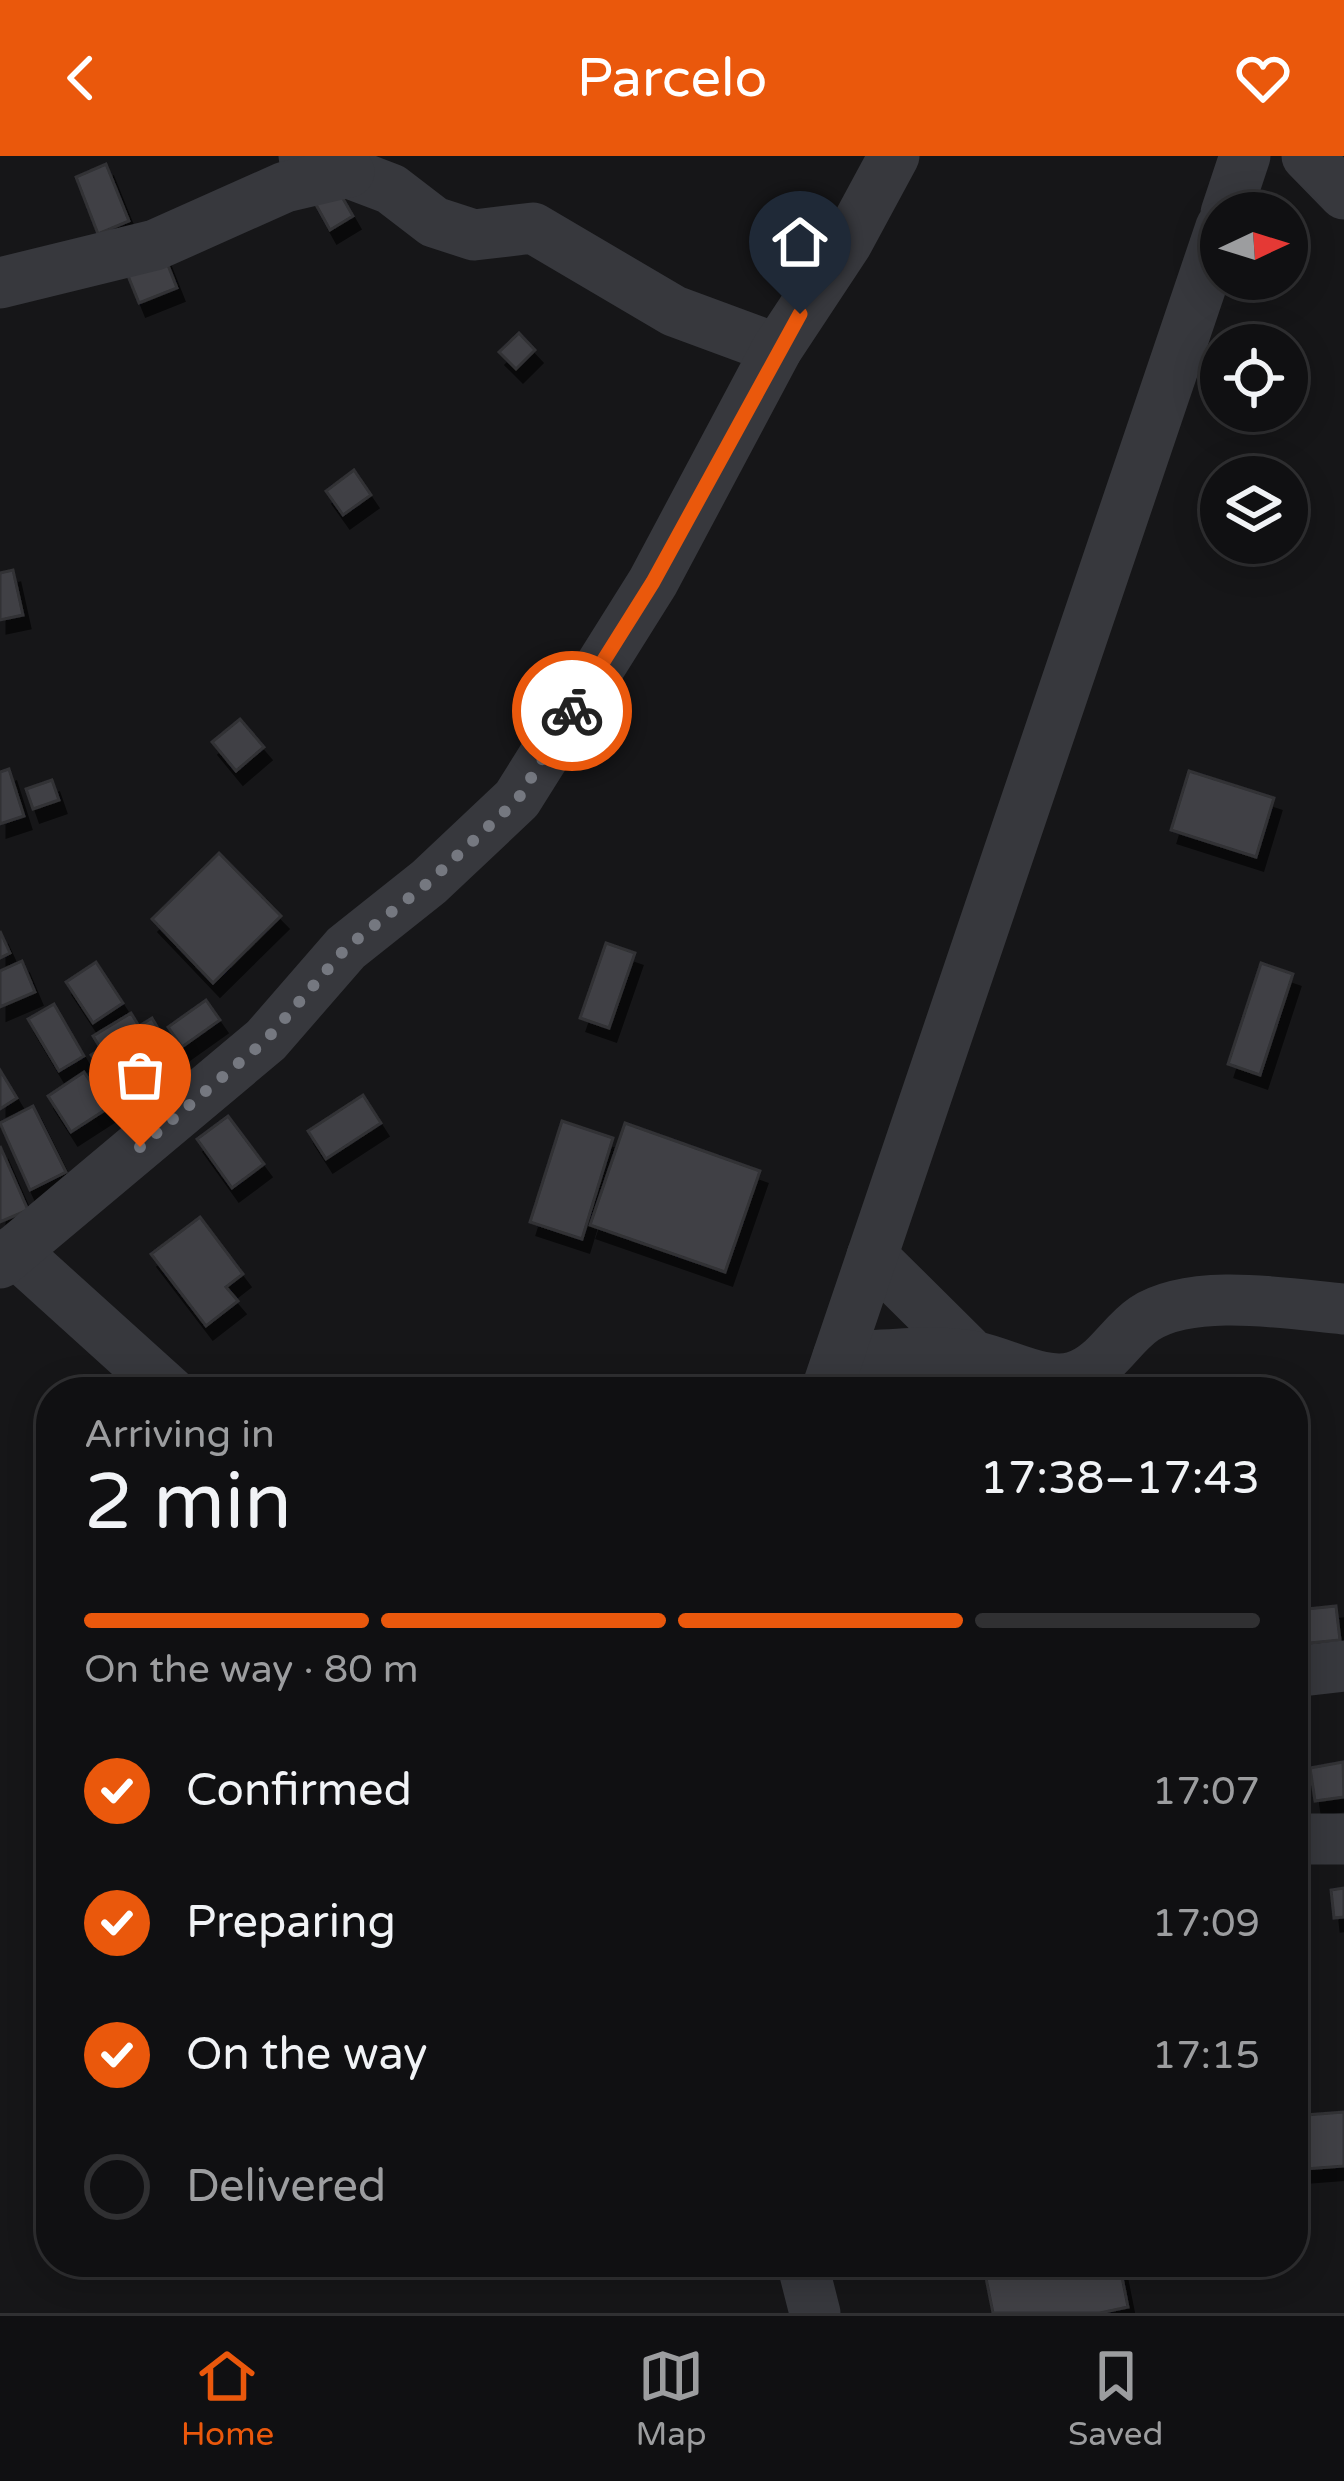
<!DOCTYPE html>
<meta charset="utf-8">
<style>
:root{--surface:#101012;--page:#1e1e20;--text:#f1f3f6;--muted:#9c9d9f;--line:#303032;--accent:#ea580c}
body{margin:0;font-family:"Varela Round",sans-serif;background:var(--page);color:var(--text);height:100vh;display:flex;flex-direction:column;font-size:45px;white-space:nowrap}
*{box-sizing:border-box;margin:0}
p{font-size:39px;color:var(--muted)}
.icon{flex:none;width:66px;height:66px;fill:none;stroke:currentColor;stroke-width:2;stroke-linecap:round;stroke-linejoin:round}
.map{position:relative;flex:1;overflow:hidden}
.sheet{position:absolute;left:36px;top:1221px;width:1272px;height:900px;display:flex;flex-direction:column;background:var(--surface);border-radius:48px;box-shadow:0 6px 30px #0003,0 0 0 3px var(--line)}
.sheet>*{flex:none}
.needle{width:78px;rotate:86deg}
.fabs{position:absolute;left:1200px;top:36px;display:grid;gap:24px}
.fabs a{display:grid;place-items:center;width:108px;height:108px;border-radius:50%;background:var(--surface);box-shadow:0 6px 30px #0003,0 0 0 3px var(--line);font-size:60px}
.pin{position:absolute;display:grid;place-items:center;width:102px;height:102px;color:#fff;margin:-123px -51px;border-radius:50% 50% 50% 0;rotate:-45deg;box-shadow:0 0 12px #0007}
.pin .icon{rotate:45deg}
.courier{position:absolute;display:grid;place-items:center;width:120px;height:120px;margin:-60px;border:9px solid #ea580c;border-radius:50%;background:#fff;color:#222;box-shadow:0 3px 15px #0007}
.summary em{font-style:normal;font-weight:600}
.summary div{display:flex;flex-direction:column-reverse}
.summary{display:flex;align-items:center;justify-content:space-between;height:204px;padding:0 48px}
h1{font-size:78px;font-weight:600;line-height:90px}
.bar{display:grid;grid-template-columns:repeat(4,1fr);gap:18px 12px;align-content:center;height:144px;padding:0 48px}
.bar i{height:15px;border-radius:9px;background:var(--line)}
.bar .current{background:var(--accent)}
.bar p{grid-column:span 4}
ol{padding:0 48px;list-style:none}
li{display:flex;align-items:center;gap:36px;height:132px}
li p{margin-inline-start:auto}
li .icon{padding:12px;border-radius:50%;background:var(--accent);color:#fff;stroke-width:4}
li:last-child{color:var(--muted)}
li i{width:66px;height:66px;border:6px solid var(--line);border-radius:50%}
header{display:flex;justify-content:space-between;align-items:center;height:156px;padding:0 48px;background:var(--accent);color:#fff;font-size:54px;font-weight:600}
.dock{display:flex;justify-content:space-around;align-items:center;height:168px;border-top:3px solid var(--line);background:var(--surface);font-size:33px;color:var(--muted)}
.dock a{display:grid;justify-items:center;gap:6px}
.dock .current{color:var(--accent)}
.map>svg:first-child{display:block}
</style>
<header><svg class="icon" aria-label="back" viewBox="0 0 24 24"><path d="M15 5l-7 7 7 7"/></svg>Parcelo<svg class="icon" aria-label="heart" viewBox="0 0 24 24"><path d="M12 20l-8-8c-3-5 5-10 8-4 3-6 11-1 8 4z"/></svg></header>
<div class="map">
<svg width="1344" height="2157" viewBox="0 0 1344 2157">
<defs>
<filter id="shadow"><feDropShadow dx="7" dy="13" stdDeviation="0" flood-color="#0009"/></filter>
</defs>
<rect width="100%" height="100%" fill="#161618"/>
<!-- building -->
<g fill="#404145" stroke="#303034" stroke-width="3" filter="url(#shadow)">
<polygon points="106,8 129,65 98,78 76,21"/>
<polygon points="333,25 353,60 330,74 310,38"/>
<polygon points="160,89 177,132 139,147 122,105"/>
<polygon points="519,177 535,194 516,213 499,196"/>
<polygon points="354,314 371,339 343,359 326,335"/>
<polygon points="13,414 23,459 0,464 0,417"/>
<polygon points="240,563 264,591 236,615 212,586"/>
<polygon points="9,613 24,660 0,668 0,616"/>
<polygon points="1189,615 1274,642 1256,701 1171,674"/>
<polygon points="52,624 59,644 33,653 26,633"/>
<polygon points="219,697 281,760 213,827 152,763"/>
<polygon points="0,775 10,797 0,802"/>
<polygon points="606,787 635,797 609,872 580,862"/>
<polygon points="22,805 35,836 0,851 0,815"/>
<polygon points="96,806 123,847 93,867 66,826"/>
<polygon points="1261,807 1293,818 1260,919 1228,908"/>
<polygon points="206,844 220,864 182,891 168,871"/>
<polygon points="54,848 84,900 59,915 28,863"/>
<polygon points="131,857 139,870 152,862 178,906 165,914 180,938 137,964 91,899 101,893 93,880"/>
<polygon points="0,914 17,942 0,953"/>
<polygon points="84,916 108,952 71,976 48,940"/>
<polygon points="363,939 381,967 326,1003 308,975"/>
<polygon points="33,950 66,1016 30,1034 0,967"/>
<polygon points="228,960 264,1008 232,1032 197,983"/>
<polygon points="562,965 613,982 582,1083 530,1066"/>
<polygon points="625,967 760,1015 725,1116 590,1069"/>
<polygon points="0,990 28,1054 0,1066"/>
<polygon points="200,1061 243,1118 226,1131 238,1145 206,1170 151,1098"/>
<polygon points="1336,1450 1340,1484 1300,1488 1297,1454"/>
<polygon points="1343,1606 1344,1641 1315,1645 1310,1612"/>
<polygon points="1344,1732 1344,1761 1334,1762 1331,1734"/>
<polygon points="1344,1956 1344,2010 1293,2014 1293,1960"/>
<polygon points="1012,2106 1119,2106 1128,2151 1100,2157 993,2157 984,2112"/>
</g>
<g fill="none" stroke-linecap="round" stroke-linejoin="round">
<!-- minor -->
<g stroke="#37383d" stroke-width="51">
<polyline points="304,0 391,33 434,66 474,79 533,72 674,155 777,193"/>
<polyline points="1307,0 1344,38"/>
<polyline points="1226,57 1245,0"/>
<polyline points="0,127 155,89 285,31 349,16"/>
<polyline points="14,1095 170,1236"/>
<polyline points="872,1100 973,1200"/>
<polyline points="0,1107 266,884 346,792 429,726 517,643 653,426 777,193 847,87 894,0"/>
<path d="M838,1201C881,1201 934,1192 976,1201C1006,1207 1044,1230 1074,1221C1106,1211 1119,1180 1144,1163C1193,1131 1289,1148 1344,1153"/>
<polyline points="826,1236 1221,71"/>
<polyline points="1293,1516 1344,1510"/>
<polyline points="1293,1683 1344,1683"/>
<polyline points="802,2106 815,2157"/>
</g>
</g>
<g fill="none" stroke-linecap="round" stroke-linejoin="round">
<!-- done -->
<polyline stroke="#757880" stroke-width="12" stroke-dasharray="0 21.6" points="140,991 266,884 346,792 429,726 518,643 572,555"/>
<!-- route -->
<polyline stroke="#ea580c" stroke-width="15" points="572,555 653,426 800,158"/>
</g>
</svg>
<div class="fabs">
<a><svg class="needle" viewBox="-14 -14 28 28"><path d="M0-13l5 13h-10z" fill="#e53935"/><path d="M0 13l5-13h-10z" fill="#9c9d9f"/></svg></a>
<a><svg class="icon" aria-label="locate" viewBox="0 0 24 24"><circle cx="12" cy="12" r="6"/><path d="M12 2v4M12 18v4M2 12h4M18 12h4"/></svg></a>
<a><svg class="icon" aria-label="layers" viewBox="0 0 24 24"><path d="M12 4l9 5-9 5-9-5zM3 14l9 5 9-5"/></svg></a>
</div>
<div class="pin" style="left:140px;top:991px;background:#ea580c"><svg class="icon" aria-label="bag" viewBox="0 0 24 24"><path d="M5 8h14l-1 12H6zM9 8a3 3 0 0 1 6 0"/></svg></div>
<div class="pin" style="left:800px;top:158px;background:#1f2937"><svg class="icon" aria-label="home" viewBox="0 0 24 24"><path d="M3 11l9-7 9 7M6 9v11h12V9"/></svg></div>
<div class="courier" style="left:572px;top:555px"><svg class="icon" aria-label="bike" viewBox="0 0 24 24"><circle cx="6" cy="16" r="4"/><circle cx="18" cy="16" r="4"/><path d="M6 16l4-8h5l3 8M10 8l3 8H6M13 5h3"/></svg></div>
<section class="sheet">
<div class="summary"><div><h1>2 min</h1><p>Arriving in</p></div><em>17:38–17:43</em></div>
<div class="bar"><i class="current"></i><i class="current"></i><i class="current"></i><i></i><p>On the way · 80 m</p></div>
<ol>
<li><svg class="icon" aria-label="check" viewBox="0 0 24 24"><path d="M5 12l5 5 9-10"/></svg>Confirmed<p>17:07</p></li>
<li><svg class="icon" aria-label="check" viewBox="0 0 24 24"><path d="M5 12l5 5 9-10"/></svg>Preparing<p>17:09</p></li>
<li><svg class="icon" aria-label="check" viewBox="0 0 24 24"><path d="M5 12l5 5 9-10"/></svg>On the way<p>17:15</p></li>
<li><i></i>Delivered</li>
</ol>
</section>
</div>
<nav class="dock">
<a class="current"><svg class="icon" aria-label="home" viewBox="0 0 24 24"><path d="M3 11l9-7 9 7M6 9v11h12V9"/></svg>Home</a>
<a><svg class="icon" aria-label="map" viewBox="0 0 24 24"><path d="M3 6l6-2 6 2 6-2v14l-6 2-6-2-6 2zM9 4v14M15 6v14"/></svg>Map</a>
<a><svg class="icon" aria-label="saved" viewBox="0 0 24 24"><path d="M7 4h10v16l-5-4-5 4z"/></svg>Saved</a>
</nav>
